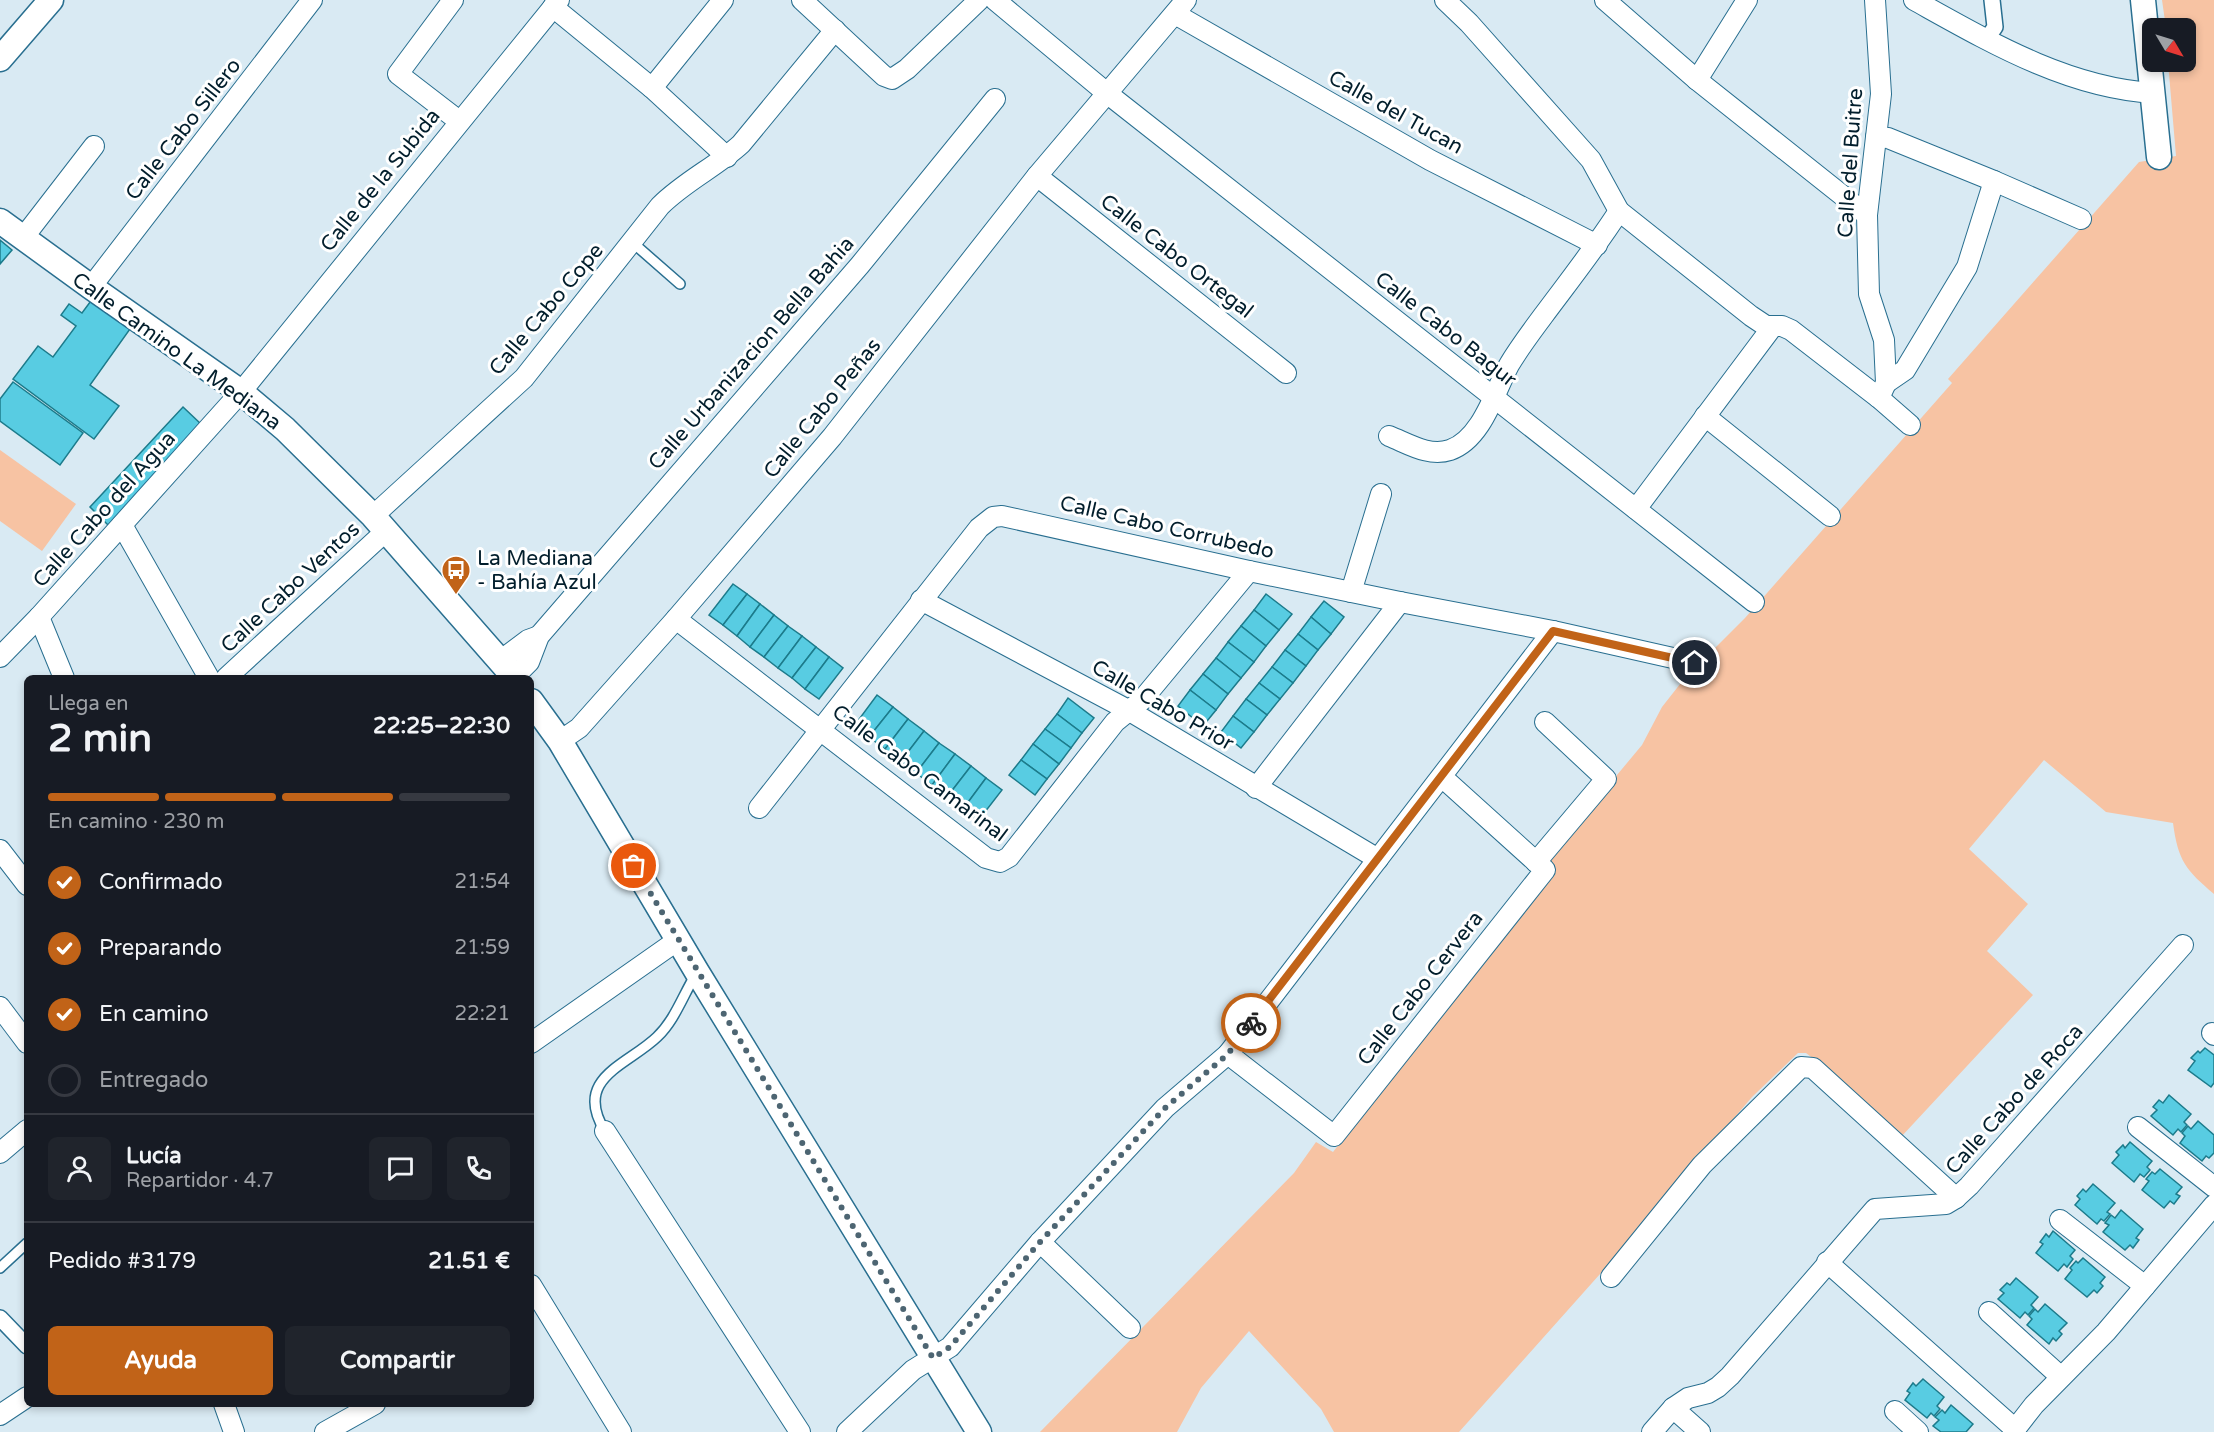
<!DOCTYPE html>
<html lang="es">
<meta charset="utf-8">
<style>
:root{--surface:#171b24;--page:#20242c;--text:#f1f3f6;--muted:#9ea1a6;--line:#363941;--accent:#c16318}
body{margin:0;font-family:"Varela Round",sans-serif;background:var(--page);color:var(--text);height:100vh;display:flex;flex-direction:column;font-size:22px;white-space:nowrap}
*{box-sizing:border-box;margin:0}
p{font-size:20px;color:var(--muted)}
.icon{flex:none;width:33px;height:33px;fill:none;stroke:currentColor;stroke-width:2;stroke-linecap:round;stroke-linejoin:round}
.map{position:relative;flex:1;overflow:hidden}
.sheet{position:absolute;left:24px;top:675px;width:510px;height:732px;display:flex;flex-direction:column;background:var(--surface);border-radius:9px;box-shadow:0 3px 9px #0003}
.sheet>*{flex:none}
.needle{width:39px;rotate:128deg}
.controls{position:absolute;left:2142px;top:18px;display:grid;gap:12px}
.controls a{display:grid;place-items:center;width:54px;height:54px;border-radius:9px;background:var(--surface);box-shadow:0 3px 9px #0003;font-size:30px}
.pin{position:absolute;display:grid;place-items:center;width:51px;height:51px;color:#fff;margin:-26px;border:3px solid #fff;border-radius:50%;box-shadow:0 2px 6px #0007}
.courier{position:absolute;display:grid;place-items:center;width:60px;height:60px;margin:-30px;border:4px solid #c16318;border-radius:50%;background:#fff;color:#222;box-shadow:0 2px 8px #0007}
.overview em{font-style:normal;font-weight:700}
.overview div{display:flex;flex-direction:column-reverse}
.overview{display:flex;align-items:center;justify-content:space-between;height:102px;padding:0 24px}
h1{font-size:39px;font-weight:700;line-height:45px}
.bar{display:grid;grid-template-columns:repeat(4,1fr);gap:9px 6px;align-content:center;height:72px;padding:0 24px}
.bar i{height:8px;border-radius:4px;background:var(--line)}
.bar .active{background:var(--accent)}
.bar p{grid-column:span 4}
.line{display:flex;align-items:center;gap:15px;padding:0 24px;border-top:2px solid var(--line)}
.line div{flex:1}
.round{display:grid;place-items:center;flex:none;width:63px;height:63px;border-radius:9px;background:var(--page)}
ol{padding:0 24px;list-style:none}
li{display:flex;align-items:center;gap:18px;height:66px}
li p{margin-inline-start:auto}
li .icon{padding:6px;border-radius:50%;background:var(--accent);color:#fff;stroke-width:4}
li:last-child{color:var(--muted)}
li i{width:33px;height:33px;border:3px solid var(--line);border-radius:50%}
.action{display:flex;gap:12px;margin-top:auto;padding:12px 24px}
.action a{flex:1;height:69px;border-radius:9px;background:var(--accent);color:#fff;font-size:24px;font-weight:700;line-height:69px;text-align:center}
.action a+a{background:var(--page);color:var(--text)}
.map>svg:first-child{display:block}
</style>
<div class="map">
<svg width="2214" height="1432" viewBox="0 0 2214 1432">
<rect width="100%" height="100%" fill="#d9eaf3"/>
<!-- green -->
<g fill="#f7c3a3">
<path d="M2162,0H2214V894C2186,870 2178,861 2173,823L2106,812L2044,760L1969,849L2028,904L1987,951L2033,995L1901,1137L1815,1060L1806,1053H1798L1752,1097L1625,1246L1459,1432H1334L1321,1409L1249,1331L1201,1388L1177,1432H1040L1294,1173L1316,1142L1333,1152L1555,868L1547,859L1642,745L1662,707L1684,679L1745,618L1952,383L1948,379L2139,162L2176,156L2168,62H2186V28H2166Z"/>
<polygon points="0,450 76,504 42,551 0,521"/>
</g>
<!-- building -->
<g fill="#58cce2" stroke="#1c7b8b" stroke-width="1.5">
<polygon points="0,240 12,250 0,264"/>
<polygon points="96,294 135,322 90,385 119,406 94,439 13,379 38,346 53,357 76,326 61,315 69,304 82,313"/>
<polygon points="13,382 83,433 60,465 0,421 0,399"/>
<polygon points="183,407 202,425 109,526 90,507"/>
<polygon points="733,584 747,594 723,625 709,615"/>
<polygon points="747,594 760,604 737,636 723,625"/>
<polygon points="1266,594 1292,614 1279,630 1254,610"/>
<polygon points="1324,601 1344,617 1331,634 1311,617"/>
<polygon points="760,604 774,615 750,647 737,636"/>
<polygon points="1254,610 1279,630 1266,646 1241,626"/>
<polygon points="774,615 788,626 764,657 750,647"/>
<polygon points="1311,617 1331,634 1318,650 1298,634"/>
<polygon points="788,626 802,636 778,668 764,657"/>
<polygon points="1241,626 1266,646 1254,662 1228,642"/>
<polygon points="1298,634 1318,650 1306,666 1285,650"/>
<polygon points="802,636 816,647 792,678 778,668"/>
<polygon points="1228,642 1254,662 1241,678 1216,658"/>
<polygon points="816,647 829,657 805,689 792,678"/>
<polygon points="1285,650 1306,666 1293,683 1272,667"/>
<polygon points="829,657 843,668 819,699 805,689"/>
<polygon points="1216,658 1241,678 1228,694 1203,674"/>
<polygon points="1272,667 1293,683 1280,699 1259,683"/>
<polygon points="1203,674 1228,694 1216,710 1190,690"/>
<polygon points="1259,683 1280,699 1267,715 1246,699"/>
<polygon points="1190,690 1216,710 1203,726 1178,706"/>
<polygon points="877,695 893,707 869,737 854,726"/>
<polygon points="1068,698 1094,718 1082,733 1057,714"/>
<polygon points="1246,699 1267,715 1254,732 1233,716"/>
<polygon points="893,707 908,719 885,749 869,737"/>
<polygon points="1057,714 1082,733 1071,748 1045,729"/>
<polygon points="1233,716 1254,732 1241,748 1221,732"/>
<polygon points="908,719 924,731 901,761 885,749"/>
<polygon points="1045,729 1071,748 1059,764 1033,744"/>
<polygon points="924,731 939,743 916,773 901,761"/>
<polygon points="939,743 955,754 932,785 916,773"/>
<polygon points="1033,744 1059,764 1047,779 1021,760"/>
<polygon points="955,754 971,766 947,797 932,785"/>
<polygon points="1021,760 1047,779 1035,795 1009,775"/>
<polygon points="971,766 986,778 963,809 947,797"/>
<polygon points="986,778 1002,790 978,821 963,809"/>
<polygon points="2205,1048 2214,1055 2214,1083 2211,1087 2188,1070 2195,1061 2191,1058 2198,1051 2200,1053"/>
<polygon points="2169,1095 2191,1114 2184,1122 2187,1125 2181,1132 2178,1129 2173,1135 2151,1116 2157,1110 2153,1107 2159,1100 2163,1103"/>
<polygon points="2198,1121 2214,1135 2214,1153 2209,1158 2206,1156 2202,1161 2180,1143 2185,1136 2182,1133 2188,1126 2191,1129"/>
<polygon points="2130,1142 2152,1161 2147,1167 2150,1170 2144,1177 2140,1174 2134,1182 2112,1163 2119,1155 2116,1152 2123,1145 2125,1148"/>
<polygon points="2160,1169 2182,1187 2176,1194 2180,1196 2174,1204 2170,1201 2164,1208 2142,1190 2149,1181 2146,1179 2152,1172 2155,1174"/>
<polygon points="2093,1184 2115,1203 2107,1212 2110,1214 2104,1221 2101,1219 2097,1224 2075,1205 2080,1199 2077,1196 2083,1189 2086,1192"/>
<polygon points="2121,1210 2143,1229 2136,1238 2139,1240 2133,1248 2130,1245 2125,1250 2103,1232 2109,1225 2105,1223 2111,1215 2115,1218"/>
<polygon points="2053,1231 2075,1250 2070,1256 2073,1259 2067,1267 2064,1264 2058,1271 2036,1253 2043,1244 2040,1242 2046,1234 2049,1237"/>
<polygon points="2083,1258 2105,1277 2100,1283 2103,1286 2097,1293 2094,1290 2087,1297 2065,1279 2072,1270 2070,1268 2076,1261 2078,1263"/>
<polygon points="2016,1278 2038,1297 2031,1305 2034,1308 2028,1315 2025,1312 2020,1318 1998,1299 2004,1293 2000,1290 2007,1283 2010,1285"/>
<polygon points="2045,1304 2067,1323 2059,1331 2062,1334 2056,1341 2053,1338 2049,1344 2027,1325 2032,1319 2029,1316 2035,1309 2038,1312"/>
<polygon points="1923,1379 1944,1397 1937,1406 1940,1409 1934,1416 1931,1413 1927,1418 1905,1400 1910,1393 1907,1391 1913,1383 1916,1386"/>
<polygon points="1951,1405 1973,1424 1966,1432 1941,1432 1933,1426 1939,1420 1935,1417 1942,1410 1945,1413"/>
</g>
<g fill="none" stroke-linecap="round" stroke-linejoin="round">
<!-- service casing -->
<g stroke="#296f90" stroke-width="12">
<g id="service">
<polyline points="632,242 680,284"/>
<path d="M605,1131C572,1078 628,1065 657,1037C675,1020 683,995 696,974"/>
<polyline points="0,1268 27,1243"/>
</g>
</g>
<!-- pedestrian casing -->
<g stroke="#296f90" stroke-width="18">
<g id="pedestrian">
<polyline points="1986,40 1995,27 1992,0"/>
<polyline points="0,1318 27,1346"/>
</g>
</g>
<!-- minor casing -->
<g stroke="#296f90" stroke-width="22">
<g id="minor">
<polyline points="453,0 398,74 459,121"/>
<polyline points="802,0 884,76 892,79 907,69 979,0"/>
<polyline points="995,0 1108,94 1754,602"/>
<polyline points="1445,0 1469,23 1591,160 1619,211 1751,316 1766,326 1782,326 1791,330 1879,398 1910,425"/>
<polyline points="1605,0 1697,80 1867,215"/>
<polyline points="1875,0 1881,94 1867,215 1869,294 1884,340 1886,383 1879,398"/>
<path d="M1914,0C1988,41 2067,88 2154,93"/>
<polyline points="553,7 652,88 727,157"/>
<polyline points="1175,14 1430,160 1597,245"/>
<polyline points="1697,80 1747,0"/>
<polyline points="652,88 723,0"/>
<polyline points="1876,137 1888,138 1994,181 2081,219"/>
<polyline points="1037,176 1286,373"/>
<polyline points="23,238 94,146"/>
<polyline points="91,287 312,0"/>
<polyline points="1886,383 1905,370 1967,267 1994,181"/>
<polyline points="1705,416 1830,516"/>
<path d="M1389,436C1409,444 1429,457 1450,450C1482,439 1495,391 1509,365C1519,348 1532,331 1543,316C1569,281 1596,247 1619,211"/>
<polyline points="1636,509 1773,326"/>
<path d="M373,516L524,378L660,206C685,181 716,167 741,144L835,30"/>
<polyline points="122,525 209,678"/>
<polyline points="1351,592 1381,494"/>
<polyline points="921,600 1128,710 1378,859"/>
<polyline points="39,617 64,678"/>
<polyline points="676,619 986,858 1000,862 1009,857 1115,722 1142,700 1249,571"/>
<polyline points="0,657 39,617 241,392 559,0"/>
<polyline points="500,661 528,640 539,636"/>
<polyline points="226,678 386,531"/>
<polyline points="513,678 529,662 539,636 860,265 995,99"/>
<polyline points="560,741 579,728 676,619 832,437 1037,176 1186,0"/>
<polyline points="1442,777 1545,870 1334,1136 1228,1054 1553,631"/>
<polyline points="1256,788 1400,602"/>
<polyline points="759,808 979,528 993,517 1002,516 1249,571 1400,602 1553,631 1695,663"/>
<polyline points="0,850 27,885"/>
<polyline points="1536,862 1606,779 1545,722"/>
<polyline points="0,1007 27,1043"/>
<polyline points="2212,1033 2214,1035"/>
<polyline points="531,1043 678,940"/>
<polyline points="2138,1127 2214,1187"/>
<polyline points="605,1131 800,1432"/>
<polyline points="0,1153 27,1130"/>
<polyline points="2060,1220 2145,1286"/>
<polyline points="1040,1242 1130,1328"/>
<polyline points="1827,1262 2015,1429"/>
<polyline points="1611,1277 1702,1165 1801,1067 1813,1068 1956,1198"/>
<polyline points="531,1285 621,1432"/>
<polyline points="1989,1312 2061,1377"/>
<polyline points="224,1404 234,1432"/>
<polyline points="1673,1408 1700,1432"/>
<polyline points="1895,1411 1918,1432"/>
<polyline points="0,1415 27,1397"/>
<polyline points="325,1432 375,1404"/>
<polyline points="847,1432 913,1370 950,1347 1040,1242 1165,1108 1228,1054"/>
<polyline points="1652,1432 1673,1408 1688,1398 1708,1393 1718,1387 1730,1376 1875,1209 1946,1204 1956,1198 1969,1186 2183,945"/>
<polyline points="2013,1432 2034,1405 2106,1332 2214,1205"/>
</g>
</g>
<!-- tertiary casing -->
<g stroke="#296f90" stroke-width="27">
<g id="tertiary">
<polyline points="2143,0 2159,157"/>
<polyline points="0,59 51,0"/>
<polyline points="0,221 91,287 241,392 285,429 373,516 515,678"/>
<polyline points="531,701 560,741 697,972 979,1432"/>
</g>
</g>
<!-- service -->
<use href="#service" stroke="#fff" stroke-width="9"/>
<!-- pedestrian -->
<use href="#pedestrian" stroke="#fff" stroke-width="15"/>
<!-- minor -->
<use href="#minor" stroke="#fff" stroke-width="20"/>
<!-- tertiary -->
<use href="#tertiary" stroke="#fff" stroke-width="24"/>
</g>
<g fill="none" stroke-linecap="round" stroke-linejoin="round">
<!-- done -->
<polyline stroke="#4d6572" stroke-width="6" stroke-dasharray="0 10.8" points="634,866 933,1358 950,1347 1040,1242 1165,1108 1228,1054 1251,1023"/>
<!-- route -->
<polyline stroke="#c16318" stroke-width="8" points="1251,1023 1553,631 1695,663"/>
</g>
<!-- icons -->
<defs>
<g id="bus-pin" transform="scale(1.5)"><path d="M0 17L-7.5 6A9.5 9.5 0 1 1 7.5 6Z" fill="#c16318" stroke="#fff"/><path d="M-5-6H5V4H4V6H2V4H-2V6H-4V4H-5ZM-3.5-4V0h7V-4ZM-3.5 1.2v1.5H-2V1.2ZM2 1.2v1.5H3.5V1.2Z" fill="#fff"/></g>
</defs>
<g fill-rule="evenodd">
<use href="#bus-pin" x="456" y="570"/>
</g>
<g text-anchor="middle" stroke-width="6" stroke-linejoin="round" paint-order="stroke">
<!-- street labels -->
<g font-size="21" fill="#021e2c" stroke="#fff">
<text transform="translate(1396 112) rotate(29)" y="7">Calle del Tucan</text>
<text transform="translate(183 129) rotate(-52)" y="7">Calle Cabo Sillero</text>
<text transform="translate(1850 163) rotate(-86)" y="7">Calle del Buitre</text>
<text transform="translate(380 180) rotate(-51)" y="7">Calle de la Subida</text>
<text transform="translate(1177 256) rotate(38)" y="7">Calle Cabo Ortegal</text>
<text transform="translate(546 309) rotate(-50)" y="7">Calle Cabo Cope</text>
<text transform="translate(1446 329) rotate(38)" y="7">Calle Cabo Bagur</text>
<text transform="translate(177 351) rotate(36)" y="7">Calle Camino La Mediana</text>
<text transform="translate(751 353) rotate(-49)" y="7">Calle Urbanizacion Bella Bahia</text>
<text transform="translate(822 408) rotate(-51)" y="7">Calle Cabo Peñas</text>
<text transform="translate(104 509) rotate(-48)" y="7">Calle Cabo del Agua</text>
<text transform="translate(1167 527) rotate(13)" y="7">Calle Cabo Corrubedo</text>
<text transform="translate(290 587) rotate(-43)" y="7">Calle Cabo Ventos</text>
<text transform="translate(1163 705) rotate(30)" y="7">Calle Cabo Prior</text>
<text transform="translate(920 773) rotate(37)" y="7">Calle Cabo Camarinal</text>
<text transform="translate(1420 988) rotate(-52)" y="7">Calle Cabo Cervera</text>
<text transform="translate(2014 1099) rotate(-48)" y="7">Calle Cabo de Roca</text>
</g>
<!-- poi labels -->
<g font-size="21" fill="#021e2c" stroke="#fff" text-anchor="start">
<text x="477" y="565">La Mediana<tspan x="477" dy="24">- Bahía Azul</tspan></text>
</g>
</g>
</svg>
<div class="controls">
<a><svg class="needle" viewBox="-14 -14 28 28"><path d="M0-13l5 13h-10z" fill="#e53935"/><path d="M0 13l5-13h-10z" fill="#9ea1a6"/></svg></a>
</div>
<div class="pin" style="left:634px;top:866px;background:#ea580c"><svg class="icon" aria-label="bag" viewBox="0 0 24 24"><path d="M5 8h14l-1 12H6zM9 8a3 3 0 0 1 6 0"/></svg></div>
<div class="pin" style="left:1695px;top:663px;background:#1f2937"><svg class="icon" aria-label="home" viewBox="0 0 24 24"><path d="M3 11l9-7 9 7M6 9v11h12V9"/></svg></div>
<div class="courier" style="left:1251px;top:1023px"><svg class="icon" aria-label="bike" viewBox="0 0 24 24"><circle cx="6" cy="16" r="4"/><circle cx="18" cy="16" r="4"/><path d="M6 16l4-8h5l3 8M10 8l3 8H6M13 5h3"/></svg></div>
<section class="sheet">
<div class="overview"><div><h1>2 min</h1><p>Llega en</p></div><em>22:25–22:30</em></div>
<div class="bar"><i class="active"></i><i class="active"></i><i class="active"></i><i></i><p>En camino · 230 m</p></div>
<ol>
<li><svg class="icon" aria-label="check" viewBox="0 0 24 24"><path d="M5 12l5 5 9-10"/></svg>Confirmado<p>21:54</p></li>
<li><svg class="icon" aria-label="check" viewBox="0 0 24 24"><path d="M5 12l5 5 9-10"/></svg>Preparando<p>21:59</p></li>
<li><svg class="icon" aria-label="check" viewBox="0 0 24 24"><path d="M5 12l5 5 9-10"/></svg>En camino<p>22:21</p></li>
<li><i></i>Entregado</li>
</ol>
<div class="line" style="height:108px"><a class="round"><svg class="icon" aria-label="person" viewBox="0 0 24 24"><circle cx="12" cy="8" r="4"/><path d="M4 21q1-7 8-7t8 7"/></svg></a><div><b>Lucía</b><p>Repartidor · 4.7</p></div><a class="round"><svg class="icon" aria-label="chat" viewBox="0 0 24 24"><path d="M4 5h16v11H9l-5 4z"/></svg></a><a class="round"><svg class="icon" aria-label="phone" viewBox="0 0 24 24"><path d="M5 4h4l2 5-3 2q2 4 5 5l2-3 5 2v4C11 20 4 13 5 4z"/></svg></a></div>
<div class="line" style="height:78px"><div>Pedido #3179</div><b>21.51 €</b></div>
<div class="action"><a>Ayuda</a><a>Compartir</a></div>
</section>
</div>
